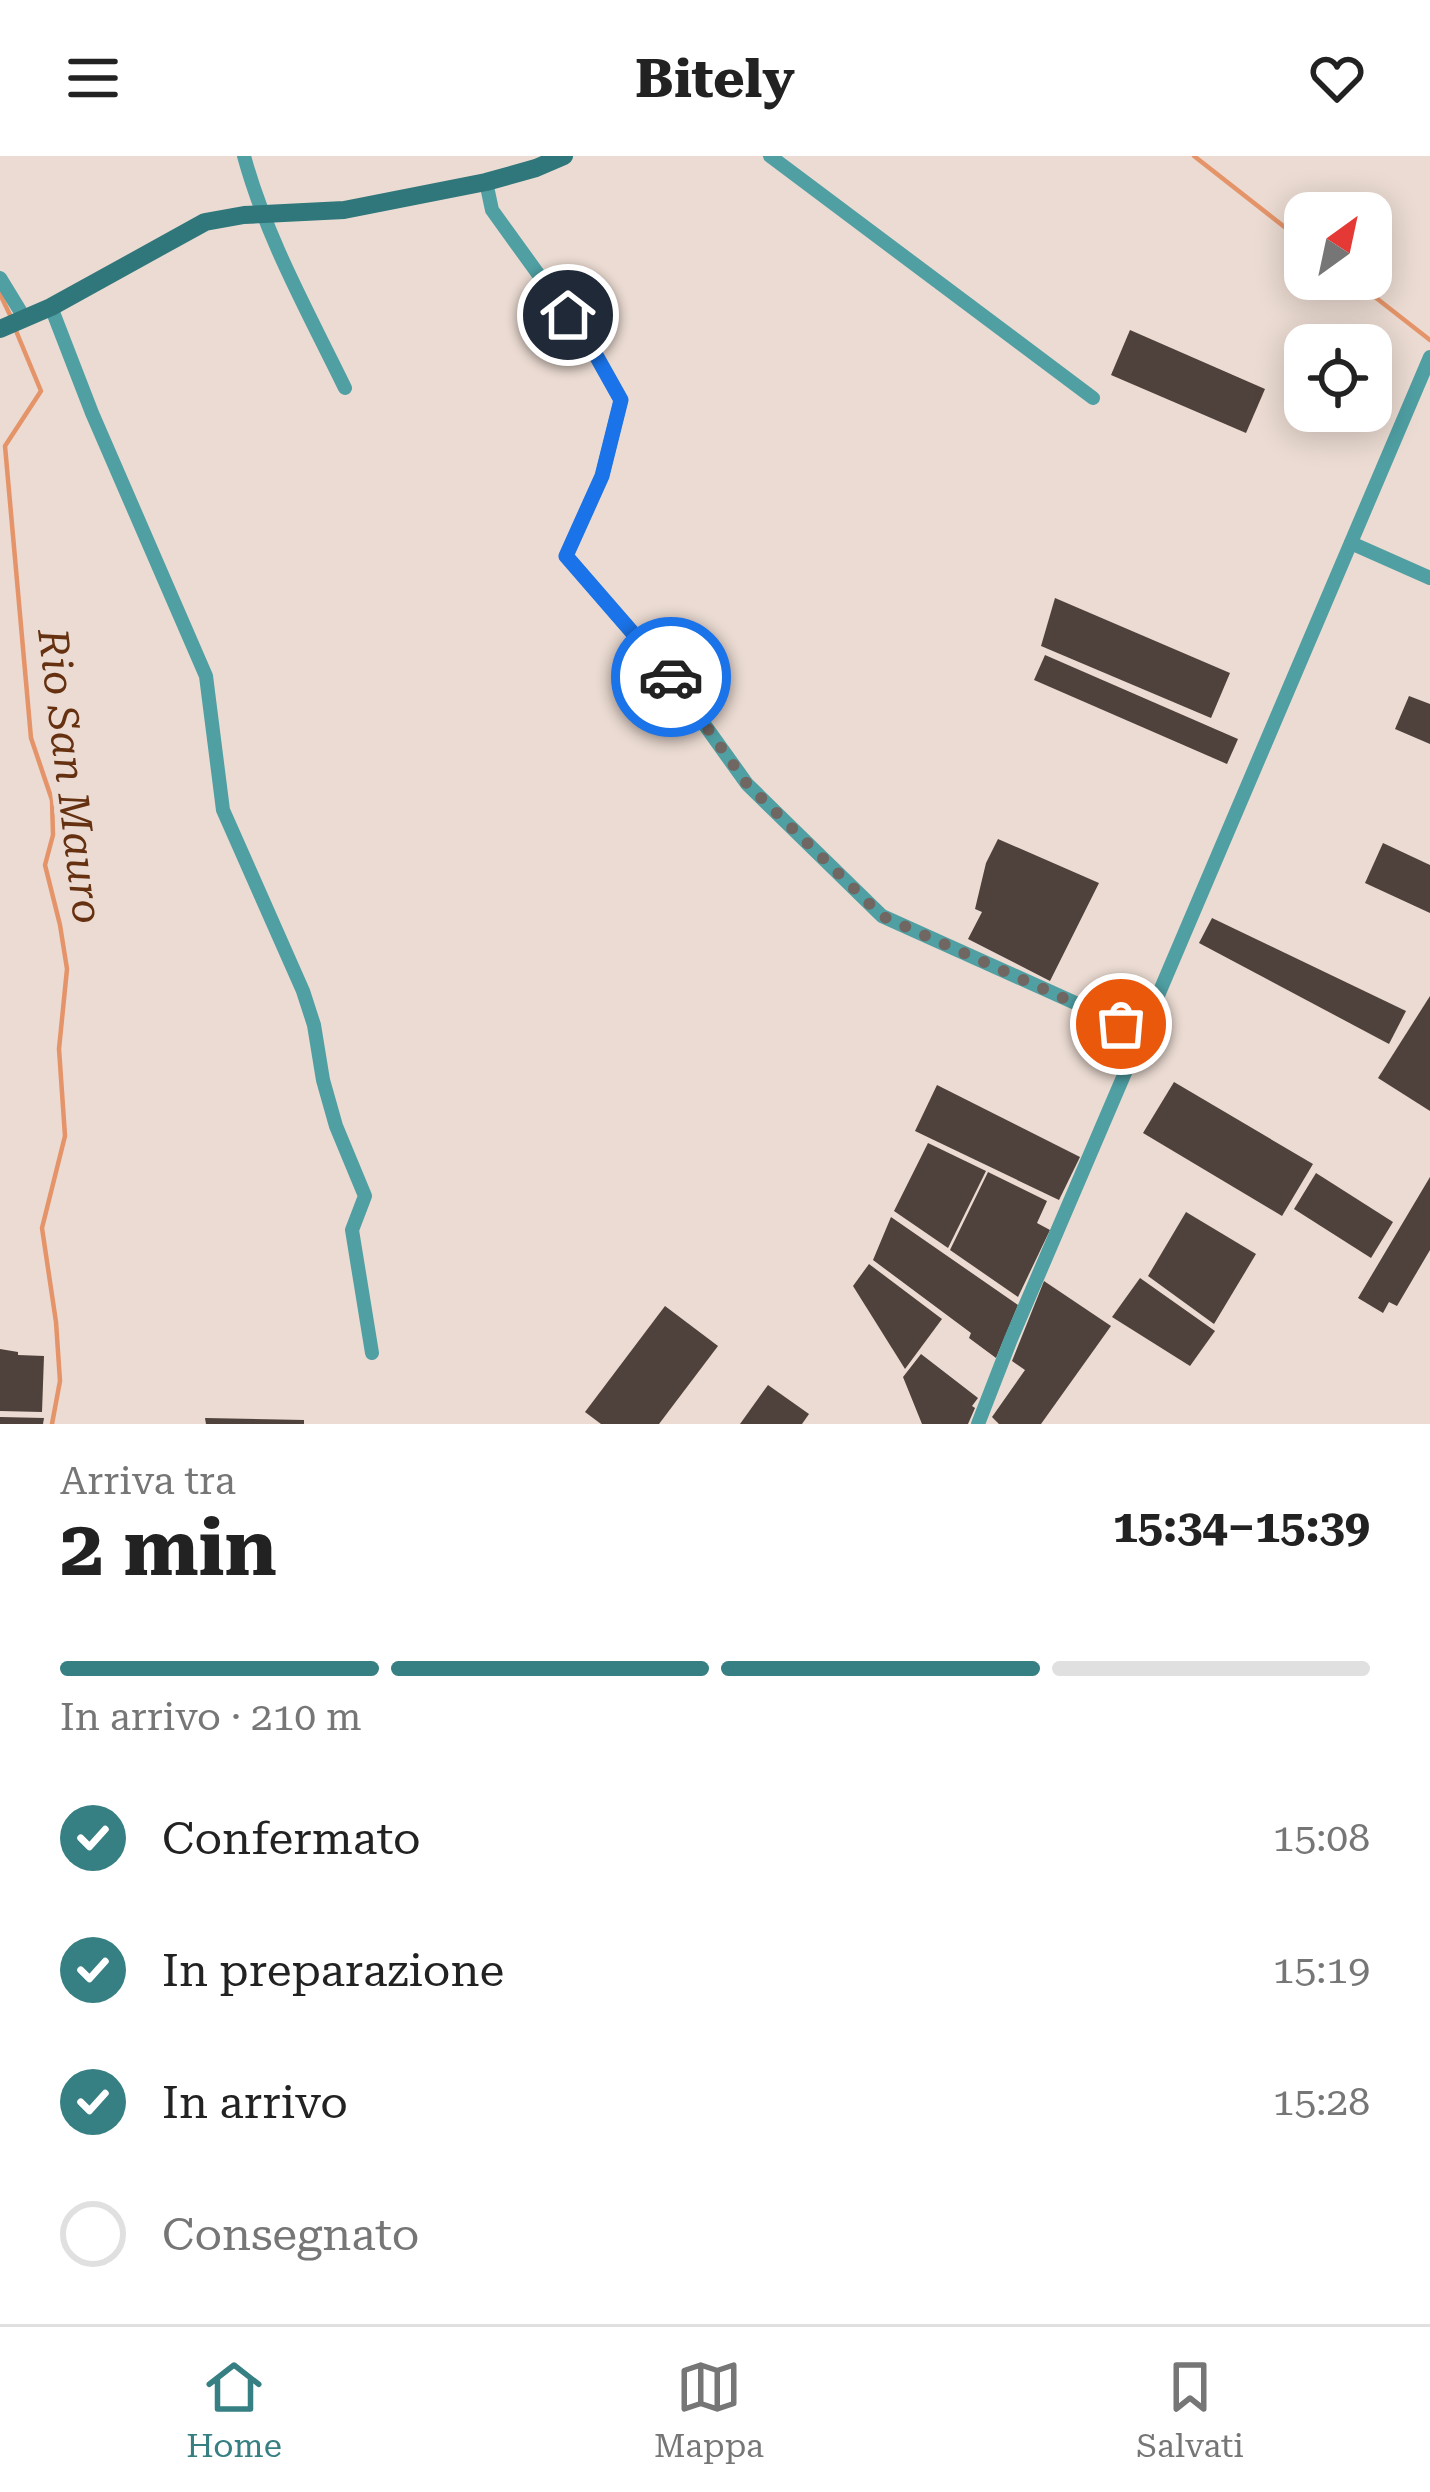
<!DOCTYPE html>
<html lang="it">
<meta charset="utf-8">
<style>
:root{--surface:#fff;--page:#f2f2f2;--text:#222;--muted:#767676;--line:#e0e0e0;--accent:#367f82}
body{margin:0;font-family:"Roboto Serif",serif;background:var(--page);color:var(--text);height:100vh;display:flex;flex-direction:column;font-size:45px;white-space:nowrap}
*{box-sizing:border-box;margin:0}
p{font-size:39px;color:var(--muted)}
.icon{flex:none;width:66px;height:66px;fill:none;stroke:currentColor;stroke-width:2;stroke-linecap:round;stroke-linejoin:round}
.map{position:relative;height:1268px;overflow:hidden}
.drawer{display:flex;flex-direction:column;background:var(--surface);flex:1}
.drawer>*{flex:none}
.needle{width:78px;rotate:33deg}
.fabs{position:absolute;left:1284px;top:36px;display:grid;gap:24px}
.fabs a{display:grid;place-items:center;width:108px;height:108px;border-radius:24px;background:var(--surface);box-shadow:0 6px 30px #0003;font-size:60px}
.pin{position:absolute;display:grid;place-items:center;width:102px;height:102px;color:#fff;margin:-51px;border:6px solid #fff;border-radius:50%;box-shadow:0 3px 12px #0007}
.courier{position:absolute;display:grid;place-items:center;width:120px;height:120px;margin:-60px;border:9px solid #1a73e8;border-radius:50%;background:#fff;color:#222;box-shadow:0 3px 15px #0007}
.overview em{font-style:normal;font-weight:700}
.overview div{display:flex;flex-direction:column-reverse}
.overview{display:flex;align-items:center;justify-content:space-between;height:204px;padding:0 60px}
h1{font-size:78px;font-weight:700;line-height:90px}
.bar{display:grid;grid-template-columns:repeat(4,1fr);gap:18px 12px;align-content:center;height:144px;padding:0 60px}
.bar i{height:15px;border-radius:9px;background:var(--line)}
.bar .selected{background:var(--accent)}
.bar p{grid-column:span 4}
ol{padding:0 60px;list-style:none}
li{display:flex;align-items:center;gap:36px;height:132px}
li p{margin-inline-start:auto}
li .icon{padding:12px;border-radius:50%;background:var(--accent);color:#fff;stroke-width:4}
li:last-child{color:var(--muted)}
li i{width:66px;height:66px;border:6px solid var(--line);border-radius:50%}
header{display:flex;justify-content:space-between;align-items:center;height:156px;padding:0 60px;background:var(--surface);font-size:54px;font-weight:700}
.dock{display:flex;justify-content:space-around;align-items:center;height:168px;border-top:3px solid var(--line);background:var(--surface);font-size:33px;color:var(--muted)}
.dock a{display:grid;justify-items:center;gap:6px}
.dock .selected{color:var(--accent)}
.map>svg:first-child{display:block}
</style>
<header><svg class="icon" aria-label="menu" viewBox="0 0 24 24"><path d="M4 6h16M4 12h16M4 18h16"/></svg>Bitely<svg class="icon" aria-label="heart" viewBox="0 0 24 24"><path d="M12 20l-8-8c-3-5 5-10 8-4 3-6 11-1 8 4z"/></svg></header>
<div class="map">
<svg width="1430" height="1268" viewBox="0 0 1430 1268">
<rect width="100%" height="100%" fill="#ebdbd2"/>
<g fill="none" stroke-linecap="round" stroke-linejoin="round">
<!-- stream -->
<g stroke="#e49468" stroke-width="4.5">
<polyline points="1194,0 1305,87"/>
<polyline points="1352,123 1430,184"/>
<polyline points="0,138 10,159"/>
<polyline points="14,170 41,235 5,290 31,582 52,644 53,679 45,709 60,769 67,813 59,893 65,980 42,1072 56,1166 60,1225 52,1268"/>
</g>
</g>
<!-- building -->
<g fill="#4f413b">
<polygon points="1130,174 1265,233 1246,277 1111,219"/>
<polygon points="1055,442 1230,517 1211,562 1041,490"/>
<polygon points="1045,499 1238,583 1227,608 1034,524"/>
<polygon points="1409,540 1430,548 1430,588 1395,573"/>
<polygon points="998,683 1099,727 1050,825 968,783 982,756 975,753 986,707"/>
<polygon points="1383,687 1430,709 1430,757 1365,727"/>
<polygon points="1212,762 1406,855 1389,888 1199,787"/>
<polygon points="1430,840 1430,955 1378,922"/>
<polygon points="1174,926 1313,1008 1282,1060 1143,977"/>
<polygon points="937,929 1080,1001 1059,1044 915,975"/>
<polygon points="928,987 986,1015 948,1092 894,1055"/>
<polygon points="988,1016 1047,1045 1037,1067 1050,1074 1018,1141 950,1094"/>
<polygon points="1316,1017 1393,1066 1371,1102 1294,1053"/>
<polygon points="1430,1021 1430,1094 1397,1150 1389,1146 1383,1157 1358,1142"/>
<polygon points="1186,1056 1256,1098 1214,1168 1148,1120"/>
<polygon points="891,1061 1018,1149 996,1202 969,1182 971,1177 873,1104"/>
<polygon points="869,1108 942,1163 905,1213 853,1130"/>
<polygon points="1140,1122 1215,1175 1190,1210 1112,1161"/>
<polygon points="1044,1125 1111,1170 1041,1268 999,1268 992,1261 1025,1214 1012,1205"/>
<polygon points="665,1150 718,1190 659,1268 601,1268 585,1256"/>
<polygon points="0,1193 18,1196 18,1199 44,1200 42,1256 0,1255"/>
<polygon points="921,1198 978,1242 972,1250 975,1252 968,1268 922,1268 903,1221"/>
<polygon points="768,1229 809,1258 802,1268 740,1268"/>
<polygon points="0,1261 44,1262 43,1268 0,1268"/>
<polygon points="205,1262 304,1264 304,1268 206,1268"/>
</g>
<g fill="none" stroke-linecap="round" stroke-linejoin="round">
<!-- street -->
<g stroke="#4f9fa3" stroke-width="14">
<path d="M244,0C266,81 308,156 345,232"/>
<polyline points="770,0 1093,242"/>
<polyline points="486,26 492,54 593,194 621,244 602,320 566,400 669,519 747,628 882,760 1142,877 1011,1183 978,1268"/>
<polyline points="0,122 25,163"/>
<polyline points="51,151 92,257 206,520 223,654 303,835 314,869 323,924 336,970 365,1040 352,1074 372,1197"/>
<polyline points="1351,387 1430,422"/>
<polyline points="1142,877 1430,201"/>
</g>
<!-- secondary -->
<polyline stroke="#2f777b" stroke-width="18" points="0,173 51,151 205,66 244,59 344,54 486,26 536,12 564,0"/>
</g>
<g fill="none" stroke-linecap="round" stroke-linejoin="round">
<!-- done -->
<polyline stroke="#716762" stroke-width="12" stroke-dasharray="0 21.6" points="671,521 747,628 882,760 1121,868"/>
<!-- route -->
<polyline stroke="#1a73e8" stroke-width="15" points="568,159 593,194 621,244 602,320 566,400 671,521"/>
</g>
<g text-anchor="middle" stroke-width="12" stroke-linejoin="round" paint-order="stroke">
<!-- water labels -->
<g font-size="42" font-style="italic" fill="#653111" stroke="#ebdbd2">
<text transform="translate(71 620) rotate(83)" y="15">Rio San Mauro</text>
</g>
</g>
</svg>
<div class="fabs">
<a><svg class="needle" viewBox="-14 -14 28 28"><path d="M0-13l5 13h-10z" fill="#e53935"/><path d="M0 13l5-13h-10z" fill="#767676"/></svg></a>
<a><svg class="icon" aria-label="locate" viewBox="0 0 24 24"><circle cx="12" cy="12" r="6"/><path d="M12 2v4M12 18v4M2 12h4M18 12h4"/></svg></a>
</div>
<div class="pin" style="left:1121px;top:868px;background:#ea580c"><svg class="icon" aria-label="bag" viewBox="0 0 24 24"><path d="M5 8h14l-1 12H6zM9 8a3 3 0 0 1 6 0"/></svg></div>
<div class="pin" style="left:568px;top:159px;background:#1f2937"><svg class="icon" aria-label="home" viewBox="0 0 24 24"><path d="M3 11l9-7 9 7M6 9v11h12V9"/></svg></div>
<div class="courier" style="left:671px;top:521px"><svg class="icon" aria-label="car" viewBox="0 0 24 24"><path d="M5 17H2v-5l4-1 3-4h7l3 4 3 1v5h-3M9 17h6M6 11h13"/><circle cx="7" cy="17" r="2"/><circle cx="17" cy="17" r="2"/></svg></div>
</div>
<section class="drawer">
<div class="overview"><div><h1>2 min</h1><p>Arriva tra</p></div><em>15:34–15:39</em></div>
<div class="bar"><i class="selected"></i><i class="selected"></i><i class="selected"></i><i></i><p>In arrivo · 210 m</p></div>
<ol>
<li><svg class="icon" aria-label="check" viewBox="0 0 24 24"><path d="M5 12l5 5 9-10"/></svg>Confermato<p>15:08</p></li>
<li><svg class="icon" aria-label="check" viewBox="0 0 24 24"><path d="M5 12l5 5 9-10"/></svg>In preparazione<p>15:19</p></li>
<li><svg class="icon" aria-label="check" viewBox="0 0 24 24"><path d="M5 12l5 5 9-10"/></svg>In arrivo<p>15:28</p></li>
<li><i></i>Consegnato</li>
</ol>
</section>
<nav class="dock">
<a class="selected"><svg class="icon" aria-label="home" viewBox="0 0 24 24"><path d="M3 11l9-7 9 7M6 9v11h12V9"/></svg>Home</a>
<a><svg class="icon" aria-label="map" viewBox="0 0 24 24"><path d="M3 6l6-2 6 2 6-2v14l-6 2-6-2-6 2zM9 4v14M15 6v14"/></svg>Mappa</a>
<a><svg class="icon" aria-label="saved" viewBox="0 0 24 24"><path d="M7 4h10v16l-5-4-5 4z"/></svg>Salvati</a>
</nav>
